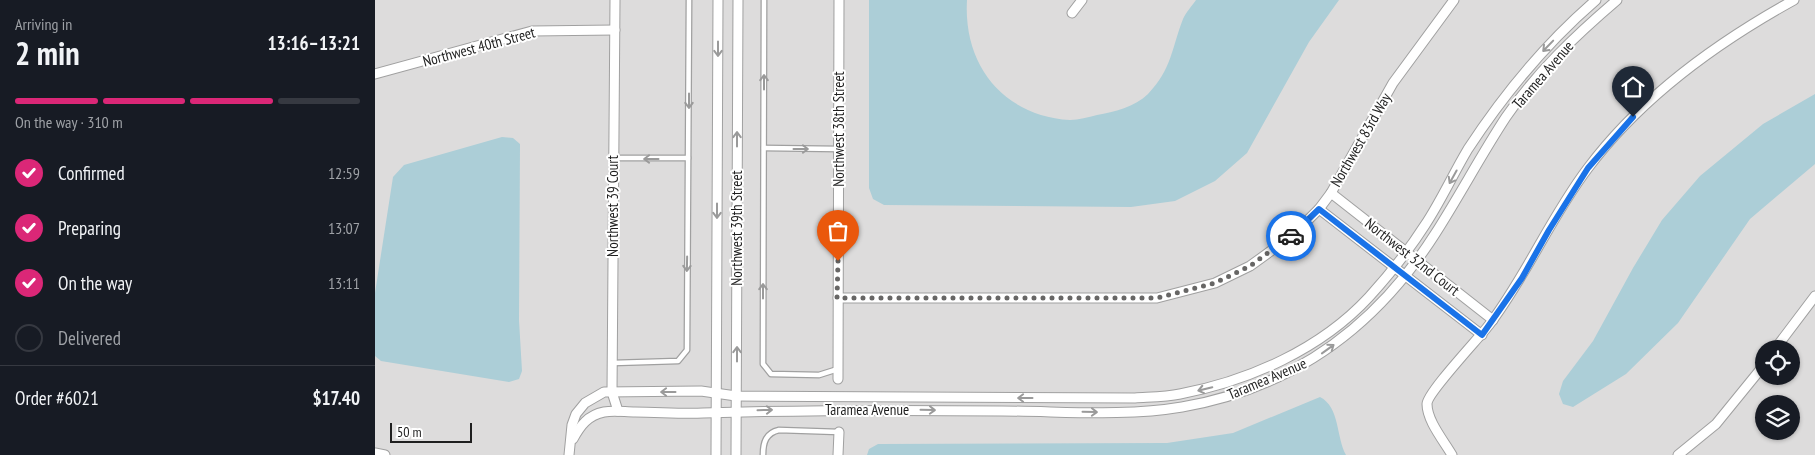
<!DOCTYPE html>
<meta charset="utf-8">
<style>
:root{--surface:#171b24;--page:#20242c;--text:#f1f3f6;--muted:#9ea1a6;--line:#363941;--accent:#db2777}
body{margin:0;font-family:"PT Sans Narrow",sans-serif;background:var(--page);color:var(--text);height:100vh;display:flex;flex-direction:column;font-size:19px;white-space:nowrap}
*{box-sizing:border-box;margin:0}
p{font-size:16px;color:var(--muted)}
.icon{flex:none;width:28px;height:28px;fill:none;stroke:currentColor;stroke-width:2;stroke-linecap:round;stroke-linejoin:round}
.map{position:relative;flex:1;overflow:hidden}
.details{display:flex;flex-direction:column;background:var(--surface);width:375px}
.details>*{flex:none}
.buttons{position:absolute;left:1380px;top:340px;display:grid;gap:10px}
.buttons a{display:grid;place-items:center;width:45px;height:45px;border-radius:50%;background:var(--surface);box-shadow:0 1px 4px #0004;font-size:25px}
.scale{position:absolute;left:15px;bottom:12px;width:82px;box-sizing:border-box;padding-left:5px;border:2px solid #1f1f1f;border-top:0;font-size:14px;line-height:18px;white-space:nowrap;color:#1f1f1f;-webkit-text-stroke:4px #fff;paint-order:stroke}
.pin{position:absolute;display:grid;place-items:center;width:42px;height:42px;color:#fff;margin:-51px -21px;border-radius:50% 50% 50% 0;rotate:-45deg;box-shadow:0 0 5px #0007}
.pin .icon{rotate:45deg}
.courier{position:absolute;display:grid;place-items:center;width:50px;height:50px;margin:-25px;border:4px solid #1a73e8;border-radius:50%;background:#fff;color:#222;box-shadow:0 1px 6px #0007}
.overview em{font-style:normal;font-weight:600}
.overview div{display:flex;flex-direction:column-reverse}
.overview{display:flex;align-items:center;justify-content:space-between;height:85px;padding:0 15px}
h1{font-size:32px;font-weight:600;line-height:38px}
.bar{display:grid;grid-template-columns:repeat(4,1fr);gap:8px 5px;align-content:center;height:60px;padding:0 15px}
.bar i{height:6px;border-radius:4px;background:var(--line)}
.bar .current{background:var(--accent)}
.bar p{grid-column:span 4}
.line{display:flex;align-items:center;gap:12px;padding:0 15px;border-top:1px solid var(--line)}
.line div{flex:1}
ol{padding:0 15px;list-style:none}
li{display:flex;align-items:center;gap:15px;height:55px}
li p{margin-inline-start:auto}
li .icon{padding:5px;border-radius:50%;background:var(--accent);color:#fff;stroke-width:4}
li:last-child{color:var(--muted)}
li i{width:28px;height:28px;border:2px solid var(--line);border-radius:50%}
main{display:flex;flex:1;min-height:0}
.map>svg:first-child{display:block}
</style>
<main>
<section class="details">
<div class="overview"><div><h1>2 min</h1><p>Arriving in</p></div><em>13:16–13:21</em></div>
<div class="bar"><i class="current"></i><i class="current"></i><i class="current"></i><i></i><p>On the way · 310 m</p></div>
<ol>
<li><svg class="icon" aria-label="check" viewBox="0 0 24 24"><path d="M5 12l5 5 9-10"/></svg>Confirmed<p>12:59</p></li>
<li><svg class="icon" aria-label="check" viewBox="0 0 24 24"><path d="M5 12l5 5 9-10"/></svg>Preparing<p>13:07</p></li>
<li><svg class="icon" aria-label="check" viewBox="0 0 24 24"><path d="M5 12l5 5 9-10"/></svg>On the way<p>13:11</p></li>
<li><i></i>Delivered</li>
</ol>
<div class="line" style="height:65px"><div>Order #6021</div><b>$17.40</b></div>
</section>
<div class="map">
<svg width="1440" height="455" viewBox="0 0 1440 455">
<rect width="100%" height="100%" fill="#eeebe6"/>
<!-- residential -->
<path fill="#dddcdc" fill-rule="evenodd" d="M0,0H1440V455H0ZM1389,349H1416V376H1389ZM1389,404H1416V431H1389Z"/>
<!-- water -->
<g fill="#acced7">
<path d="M494,0H592C588,66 629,116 695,120C704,120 713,117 722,115C739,112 760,107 773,94C797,69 797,47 808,19C811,12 817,6 821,0H964L934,42L872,153L840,181L800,201L756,207L509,205L498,199L494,188Z"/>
<polygon points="1440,94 1440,164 1375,219 1303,323 1251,374 1198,407 1188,404 1184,394 1188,381 1218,341 1258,268 1287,220 1325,176 1388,124"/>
<polygon points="127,137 138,138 145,144 144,320 147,371 144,379 134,382 6,361 0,356 0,293 18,177 29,165"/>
<path d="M945,397C965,407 961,437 971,455H492L494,449L503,444L792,443L858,433Z"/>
</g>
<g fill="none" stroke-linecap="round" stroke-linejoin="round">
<!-- lane casing -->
<g stroke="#a0a0a0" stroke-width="7">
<g id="lane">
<polyline points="389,0 388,364 396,374 444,375 463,369"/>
<polyline points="389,148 464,149"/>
<polyline points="238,158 313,158"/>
<polyline points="238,363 303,361 312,350 314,0"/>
<path d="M388,455C388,442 391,433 404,430L464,432"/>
</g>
</g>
<!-- street casing -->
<g stroke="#a0a0a0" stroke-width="11">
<g id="street">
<polyline points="240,0 237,392 243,411"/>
<polyline points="697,13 707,0"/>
<polyline points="0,74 157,31 240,30"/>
<polyline points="956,193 1118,320"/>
<polyline points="944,209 1107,335"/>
<polyline points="463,298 782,298 840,283 875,266 918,235 944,209 956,193 1018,83 1079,0"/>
<polyline points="1400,349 1440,296"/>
<polyline points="463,379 464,0"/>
<path d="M198,439C205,426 213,415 229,412C239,410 250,412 260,412C283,412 306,414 328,413C428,410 527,410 627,411C686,411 748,417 807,407C918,388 1000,328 1060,234C1085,195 1106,155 1131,117C1162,72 1201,35 1242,0"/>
<polyline points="0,453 10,455"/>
<path d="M194,455L197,425L201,414L210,403L229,392L326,391L361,396L760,398C775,397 791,397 805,394C874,381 946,349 994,297C1014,275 1034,250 1050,225C1066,201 1078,174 1093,149C1129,94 1171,43 1221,0"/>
<polyline points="341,455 343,0"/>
<polyline points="361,455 363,0"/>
<polyline points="463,455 464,432"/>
<path d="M1077,455C1069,441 1052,421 1052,404C1052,393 1104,338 1114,325C1152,275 1175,218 1213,168C1267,96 1341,43 1419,0"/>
<polyline points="1303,455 1341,424 1389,365"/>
</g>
</g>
<!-- lane -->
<use href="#lane" stroke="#fff" stroke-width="4.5"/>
<!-- street -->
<use href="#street" stroke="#fff" stroke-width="9"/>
</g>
<!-- one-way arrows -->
<defs><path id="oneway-shaft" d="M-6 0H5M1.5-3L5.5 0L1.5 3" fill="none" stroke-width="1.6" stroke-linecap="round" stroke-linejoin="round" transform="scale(1.25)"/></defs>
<g stroke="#9a9a9a">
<use href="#oneway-shaft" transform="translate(1173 46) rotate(134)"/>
<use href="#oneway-shaft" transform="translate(343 49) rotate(90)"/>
<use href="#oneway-shaft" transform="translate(389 82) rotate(-90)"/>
<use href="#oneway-shaft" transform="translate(314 101) rotate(90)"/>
<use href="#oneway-shaft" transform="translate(362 139) rotate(-90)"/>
<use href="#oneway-shaft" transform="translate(426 149)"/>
<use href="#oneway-shaft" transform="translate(276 159) rotate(180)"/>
<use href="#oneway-shaft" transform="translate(1078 177) rotate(119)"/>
<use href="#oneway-shaft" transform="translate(342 211) rotate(90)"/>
<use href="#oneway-shaft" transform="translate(312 264) rotate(91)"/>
<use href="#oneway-shaft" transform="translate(388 291) rotate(-90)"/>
<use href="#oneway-shaft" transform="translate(953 349) rotate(-36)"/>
<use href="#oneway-shaft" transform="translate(362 354) rotate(-90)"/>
<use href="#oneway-shaft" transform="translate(830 389) rotate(167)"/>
<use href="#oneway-shaft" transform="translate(293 392) rotate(180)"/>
<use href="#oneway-shaft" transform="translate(650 398) rotate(-180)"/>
<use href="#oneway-shaft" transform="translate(390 410) rotate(-1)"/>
<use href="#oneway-shaft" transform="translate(553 410) rotate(1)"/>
<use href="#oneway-shaft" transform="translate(715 412) rotate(1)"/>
</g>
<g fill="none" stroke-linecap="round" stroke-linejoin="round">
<!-- done -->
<polyline stroke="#676665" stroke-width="5" stroke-dasharray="0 9" points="463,261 462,298 782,298 840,283 875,266 916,236"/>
<!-- route -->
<polyline stroke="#1a73e8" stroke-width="6" points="916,236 944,209 1107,335 1147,278 1174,230 1213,168 1258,117"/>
</g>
<g text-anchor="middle" stroke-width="4" stroke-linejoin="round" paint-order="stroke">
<!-- street labels -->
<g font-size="15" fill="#1f1f1f" stroke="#fff">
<text transform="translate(104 47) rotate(-15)" y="5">Northwest 40th Street</text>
<text transform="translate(1168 75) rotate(-49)" y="5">Taramea Avenue</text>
<text transform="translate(464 129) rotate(-90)" y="5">Northwest 38th Street</text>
<text transform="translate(986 140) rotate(-60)" y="5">Northwest 83rd Way</text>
<text transform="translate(238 206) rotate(-90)" y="5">Northwest 39 Court</text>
<text transform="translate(362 228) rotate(-90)" y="5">Northwest 39th Street</text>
<text transform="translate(1037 257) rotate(38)" y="5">Northwest 32nd Court</text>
<text transform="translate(892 379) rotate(-23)" y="5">Taramea Avenue</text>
<text x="492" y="415">Taramea Avenue</text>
</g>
</g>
</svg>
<div class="buttons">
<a><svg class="icon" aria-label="locate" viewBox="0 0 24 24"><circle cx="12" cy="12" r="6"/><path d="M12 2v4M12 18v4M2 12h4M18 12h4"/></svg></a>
<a><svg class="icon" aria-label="layers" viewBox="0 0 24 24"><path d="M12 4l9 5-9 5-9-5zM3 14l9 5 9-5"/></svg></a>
</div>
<div class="scale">50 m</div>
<div class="pin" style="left:463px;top:261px;background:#ea580c"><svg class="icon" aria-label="bag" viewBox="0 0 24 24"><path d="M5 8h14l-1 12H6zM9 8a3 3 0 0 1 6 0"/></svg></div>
<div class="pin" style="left:1258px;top:117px;background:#1f2937"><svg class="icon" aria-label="home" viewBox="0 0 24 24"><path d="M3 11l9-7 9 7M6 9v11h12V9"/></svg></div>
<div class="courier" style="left:916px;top:236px"><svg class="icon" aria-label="car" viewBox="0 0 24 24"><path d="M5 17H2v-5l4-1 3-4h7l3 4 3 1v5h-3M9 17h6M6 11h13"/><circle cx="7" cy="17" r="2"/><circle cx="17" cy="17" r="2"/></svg></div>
</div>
</main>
